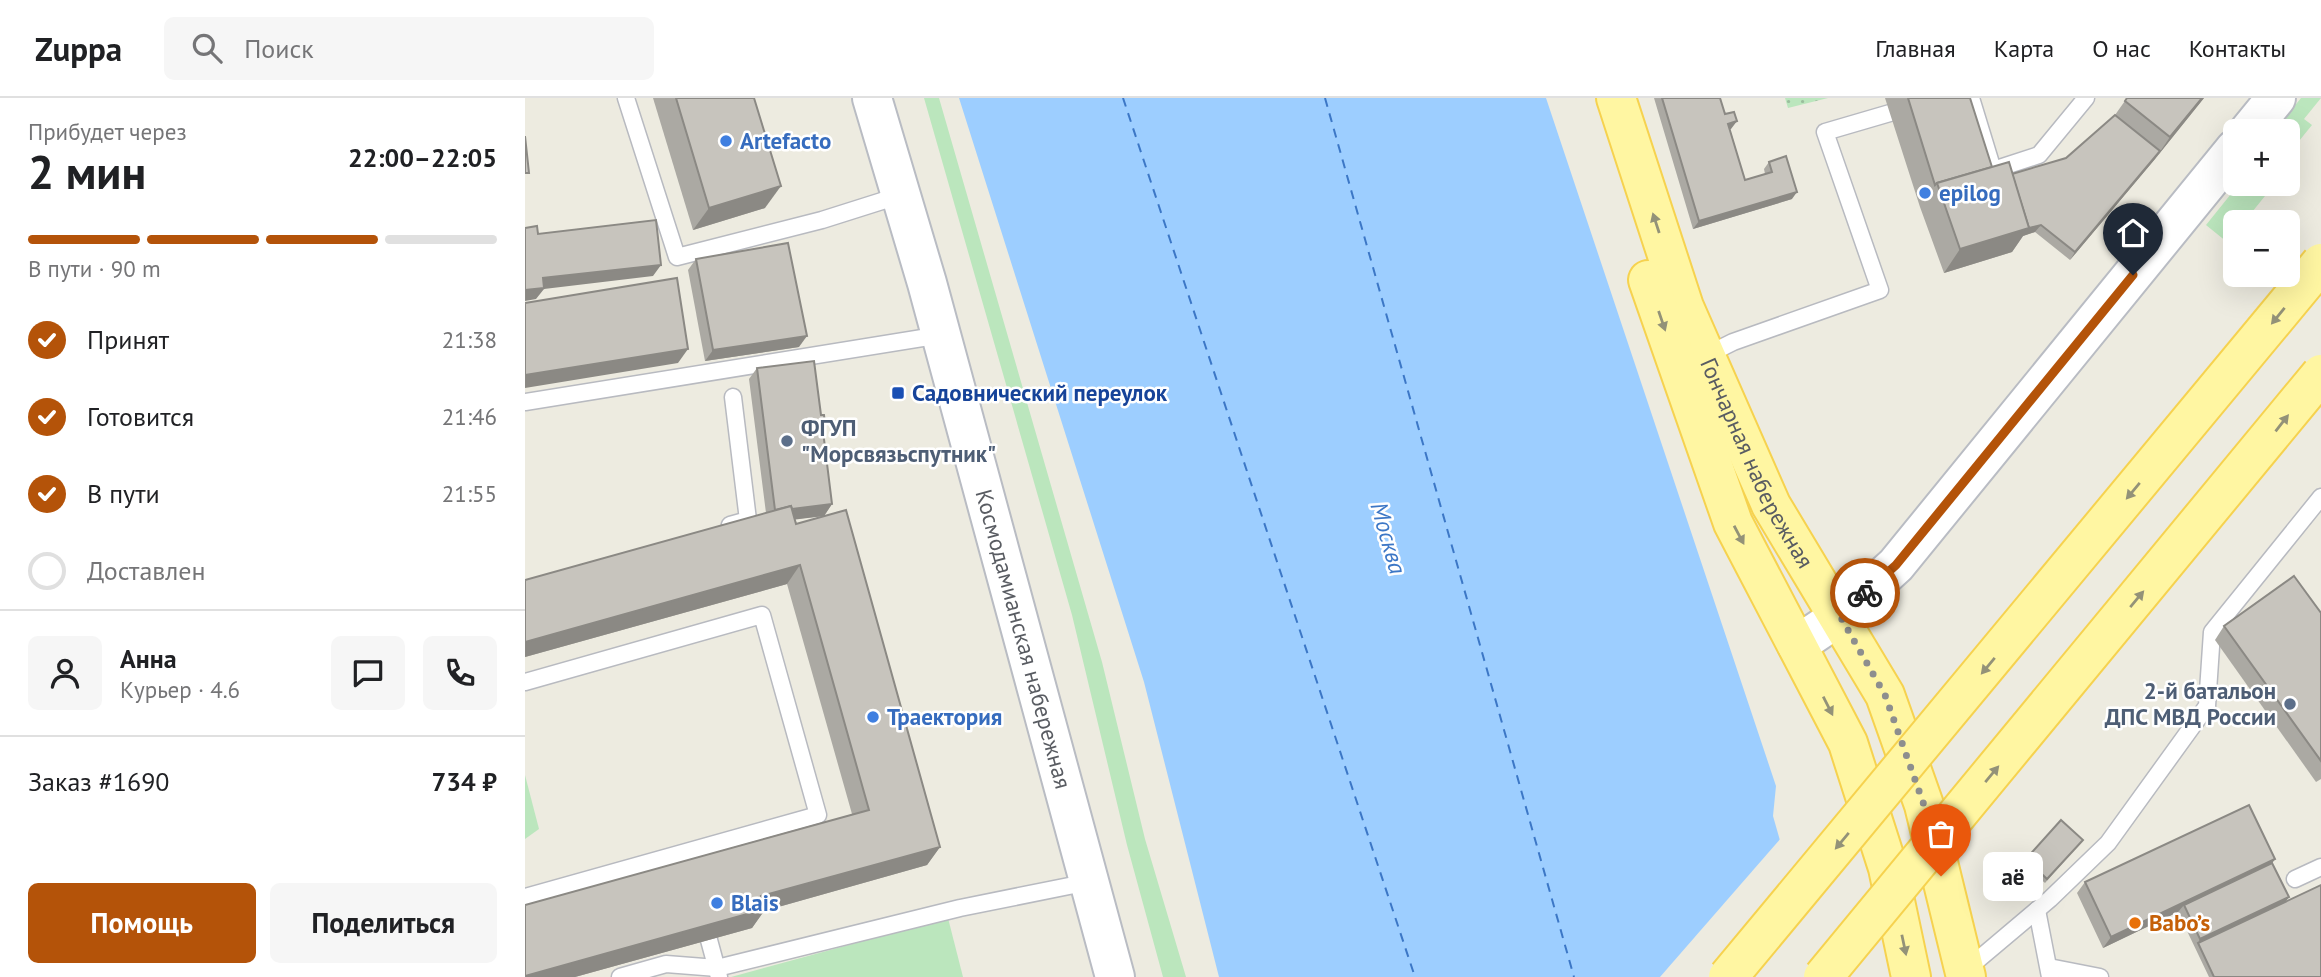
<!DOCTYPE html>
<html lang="ru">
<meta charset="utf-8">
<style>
:root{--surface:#fff;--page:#f6f6f6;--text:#202124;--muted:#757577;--line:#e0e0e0;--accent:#b45309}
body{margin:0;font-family:"PT Sans",sans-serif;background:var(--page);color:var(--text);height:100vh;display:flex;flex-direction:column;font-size:26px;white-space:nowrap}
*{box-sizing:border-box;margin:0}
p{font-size:23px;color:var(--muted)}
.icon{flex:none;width:38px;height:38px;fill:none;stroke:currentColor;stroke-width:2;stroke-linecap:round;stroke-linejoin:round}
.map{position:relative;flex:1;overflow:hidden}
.side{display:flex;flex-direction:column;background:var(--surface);width:525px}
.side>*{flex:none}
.tools{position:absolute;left:1698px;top:21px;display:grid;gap:14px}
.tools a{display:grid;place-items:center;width:77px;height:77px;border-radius:10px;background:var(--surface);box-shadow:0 7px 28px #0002;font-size:35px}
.pin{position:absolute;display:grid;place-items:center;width:60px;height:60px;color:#fff;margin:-72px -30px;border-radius:50% 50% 50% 0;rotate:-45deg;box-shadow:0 0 7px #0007}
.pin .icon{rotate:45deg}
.courier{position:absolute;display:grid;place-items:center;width:70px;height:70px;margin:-35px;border:5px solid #b45309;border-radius:50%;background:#fff;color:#222;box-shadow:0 2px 9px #0007}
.bubble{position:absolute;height:49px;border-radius:10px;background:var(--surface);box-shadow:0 7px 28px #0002;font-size:23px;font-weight:800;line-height:49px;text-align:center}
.overview em{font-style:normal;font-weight:800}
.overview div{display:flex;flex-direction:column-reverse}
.overview{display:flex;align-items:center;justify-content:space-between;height:119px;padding:0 28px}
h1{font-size:46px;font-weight:800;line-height:52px}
.bar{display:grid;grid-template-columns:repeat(4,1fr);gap:10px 7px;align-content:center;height:84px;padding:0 28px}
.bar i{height:9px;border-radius:5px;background:var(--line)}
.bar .active{background:var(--accent)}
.bar p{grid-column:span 4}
.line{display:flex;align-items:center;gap:18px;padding:0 28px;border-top:2px solid var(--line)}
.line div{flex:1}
.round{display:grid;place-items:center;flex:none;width:74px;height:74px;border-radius:10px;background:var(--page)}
ol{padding:0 28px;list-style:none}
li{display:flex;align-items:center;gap:21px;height:77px}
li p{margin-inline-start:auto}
li .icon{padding:7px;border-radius:50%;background:var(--accent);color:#fff;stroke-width:4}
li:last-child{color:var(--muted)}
li i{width:38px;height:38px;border:4px solid var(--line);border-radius:50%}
.cta{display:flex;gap:14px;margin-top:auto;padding:14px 28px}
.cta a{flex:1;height:80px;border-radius:10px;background:var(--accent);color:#fff;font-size:28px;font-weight:800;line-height:80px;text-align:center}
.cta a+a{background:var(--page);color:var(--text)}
header{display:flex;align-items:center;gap:42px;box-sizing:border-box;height:98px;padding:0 35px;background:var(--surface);border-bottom:2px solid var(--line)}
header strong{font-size:33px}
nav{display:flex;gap:38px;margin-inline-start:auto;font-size:24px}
.search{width:490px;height:63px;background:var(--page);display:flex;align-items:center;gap:18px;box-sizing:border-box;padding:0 24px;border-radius:10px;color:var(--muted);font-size:26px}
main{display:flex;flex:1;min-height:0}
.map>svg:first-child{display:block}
</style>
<header>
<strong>Zuppa</strong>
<div class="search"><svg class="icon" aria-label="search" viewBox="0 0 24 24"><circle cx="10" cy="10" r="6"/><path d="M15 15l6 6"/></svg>Поиск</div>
<nav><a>Главная</a><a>Карта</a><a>О нас</a><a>Контакты</a></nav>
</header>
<main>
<section class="side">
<div class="overview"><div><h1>2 мин</h1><p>Прибудет через</p></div><em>22:00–22:05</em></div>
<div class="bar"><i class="active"></i><i class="active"></i><i class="active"></i><i></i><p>В пути · 90 m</p></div>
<ol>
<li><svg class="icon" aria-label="check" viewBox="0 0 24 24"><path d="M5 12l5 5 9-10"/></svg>Принят<p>21:38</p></li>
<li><svg class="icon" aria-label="check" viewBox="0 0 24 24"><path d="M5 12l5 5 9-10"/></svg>Готовится<p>21:46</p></li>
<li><svg class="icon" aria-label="check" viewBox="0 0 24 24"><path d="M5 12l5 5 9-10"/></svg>В пути<p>21:55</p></li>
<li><i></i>Доставлен</li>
</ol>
<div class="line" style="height:126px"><a class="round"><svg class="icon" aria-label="person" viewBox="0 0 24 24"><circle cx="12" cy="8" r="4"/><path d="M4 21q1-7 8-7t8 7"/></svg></a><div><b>Анна</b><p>Курьер · 4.6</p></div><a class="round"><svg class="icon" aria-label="chat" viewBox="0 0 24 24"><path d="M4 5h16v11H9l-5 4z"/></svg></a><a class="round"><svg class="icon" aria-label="phone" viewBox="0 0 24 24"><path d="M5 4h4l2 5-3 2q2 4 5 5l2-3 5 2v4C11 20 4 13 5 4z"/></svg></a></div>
<div class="line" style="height:91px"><div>Заказ #1690</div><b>734 ₽</b></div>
<div class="cta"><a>Помощь</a><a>Поделиться</a></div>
</section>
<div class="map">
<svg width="1796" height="879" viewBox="0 0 1796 879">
<defs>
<pattern id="park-dots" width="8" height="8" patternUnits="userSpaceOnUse" patternTransform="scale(1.75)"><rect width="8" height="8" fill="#bbe6bd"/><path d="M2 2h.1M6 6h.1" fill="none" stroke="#9bbe9d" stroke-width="1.8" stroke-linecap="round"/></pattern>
</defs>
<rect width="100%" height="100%" fill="#edebe0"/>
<!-- grass -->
<g fill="#bbe6bd">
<polygon points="399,0 414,0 577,564 620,741 661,879 638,879 602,747 547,517"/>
<polygon points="1776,0 1796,0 1779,21 1787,27 1770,48 1762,41 1762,33 1751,31"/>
<polygon points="1714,86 1725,86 1740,98 1719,124 1710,124 1710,135 1702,144 1681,127"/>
<polygon points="0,677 14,731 0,741"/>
<polygon points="423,820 438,879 206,879"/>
</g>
<!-- park -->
<polygon fill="url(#park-dots)" points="1260,0 1303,0 1263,10"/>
<!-- water -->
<polygon fill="#9dceff" points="434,0 1021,0 1251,688 1248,718 1294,879 694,879 619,584"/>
<!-- pier -->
<polygon fill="#edebe0" points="1257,739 1297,879 1135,879"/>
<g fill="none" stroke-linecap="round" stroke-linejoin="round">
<!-- ferry -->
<g stroke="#3c77c6" stroke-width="2" stroke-dasharray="9 7" stroke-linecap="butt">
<polyline points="598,0 890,879"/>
<polyline points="800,0 1049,879"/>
</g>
<!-- lane casing -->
<g stroke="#b8bac0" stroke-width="19">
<g id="lane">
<polyline points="101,0 152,159 297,122 376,97"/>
<polyline points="1446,0 1468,72 1514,57 1561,0"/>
<polyline points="1180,258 1208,244 1355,192 1300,34 1365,15"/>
<polyline points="0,304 416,237"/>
<polyline points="205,427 223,422 208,299"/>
<polyline points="0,584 237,517 293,717 0,799"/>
<polyline points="1770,781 1796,769"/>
<polyline points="1512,812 1525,879"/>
<polyline points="184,842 194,879"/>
<polyline points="1524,869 1575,879"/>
<polyline points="1442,871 1525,801 1583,745 1682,608 1687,534 1796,399"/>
<polyline points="95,879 141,866 192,870 435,810 564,784"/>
</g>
</g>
<!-- secondary casing -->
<g stroke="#b9bcc3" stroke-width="42">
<g id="secondary">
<path id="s1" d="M347,0L402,185L590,879"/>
<polyline points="1724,33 1751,0"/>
<polyline points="1272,547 1315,518 1371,467 1710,51"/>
</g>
</g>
<!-- primary casing -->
<g stroke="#f6d24f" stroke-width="42">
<g id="primary">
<path id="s2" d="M1091,0L1159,209L1246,407L1360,597L1399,707L1441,879"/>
<polyline points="1123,182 1208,425 1323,645 1363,770 1386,879"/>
</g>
</g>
<!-- lane -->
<use href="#lane" stroke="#fff" stroke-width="16"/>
<!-- secondary -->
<use href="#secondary" stroke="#fff" stroke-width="38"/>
<!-- primary -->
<use href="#primary" stroke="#fff6a2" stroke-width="38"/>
<!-- primary-bridge casing -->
<g stroke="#f6d24f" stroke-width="42" stroke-linecap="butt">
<g id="primary-bridge">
<polyline points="1203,879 1796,165"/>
<polyline points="1298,879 1796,276"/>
</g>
</g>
<!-- primary-bridge -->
<use href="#primary-bridge" stroke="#fff6a2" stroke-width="38"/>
</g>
<!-- wall -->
<g fill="#aba9a3">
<polygon points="128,0 229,0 240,110 168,132"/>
<polygon points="1129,0 1195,0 1200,16 1212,23 1205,31 1220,82 1240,76 1239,71 1244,64 1267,101 1168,131"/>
<polygon points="1360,0 1445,0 1467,69 1487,76 1541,60 1590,17 1602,0 1679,0 1630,61 1545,162 1510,134 1498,138 1487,154 1419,175 1395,109"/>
<polygon points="171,161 274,249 180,263 163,172"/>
<polygon points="232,270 296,317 300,325 297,328 307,406 299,418 270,421 415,749 402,767 239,813 227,830 50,879 0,879 327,716 262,486 0,559 0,482 241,415 224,281"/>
<polygon points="1796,515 1796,681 1791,684 1690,542 1699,528"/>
<polygon points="1558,742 1520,785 1498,765 1501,761"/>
<polygon points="1747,765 1764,799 1761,803 1796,879 1684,879 1653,814 1578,850 1552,795 1560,784"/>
</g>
<!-- shaded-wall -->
<g fill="#8b8984">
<polygon points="1677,0 1679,0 1630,61 1645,39"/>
<polygon points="1212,23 1206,31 1198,34 1203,26"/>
<polygon points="1635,53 1630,61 1545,162 1550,154"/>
<polygon points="256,88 240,110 168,132 184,110"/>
<polygon points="1272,94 1267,101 1168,131 1174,123"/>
<polygon points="1516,127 1510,134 1498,138 1487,154 1419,175 1435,151"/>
<polygon points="136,167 128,178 19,191 11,201 0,203 0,192 18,180"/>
<polygon points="282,238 274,249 180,263 188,252"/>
<polygon points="163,251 153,265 0,290 0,277"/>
<polygon points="307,406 299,418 242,425 250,414"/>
<polygon points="275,467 262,486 0,559 0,544"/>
<polygon points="415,749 402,767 239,813 227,830 50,879 0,879 0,878 236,798"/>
<polygon points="1750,761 1742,773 1659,807 1653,814 1578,850 1586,839"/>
<polygon points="1764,799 1758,807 1673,845 1675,841"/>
</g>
<!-- building -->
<g fill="#c7c4bd" stroke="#8b8984" stroke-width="2">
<polygon points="151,0 229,0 256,88 184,110"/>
<polygon points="1137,0 1195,0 1200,16 1209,14 1212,23 1203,26 1220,82 1247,74 1244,64 1261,58 1272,94 1174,123"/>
<polygon points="1383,0 1445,0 1467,69 1412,85 1410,87"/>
<polygon points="1602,0 1677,0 1645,39 1600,3"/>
<polygon points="1590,17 1635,53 1550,154 1516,127 1504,130 1487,76 1541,60"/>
<polygon points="0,38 4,75 0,75"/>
<polygon points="1484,64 1504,130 1435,151 1412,85"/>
<polygon points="131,122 136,167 18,180 19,190 0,192 0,130 12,128 13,136"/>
<polygon points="263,145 282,238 188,252 171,161"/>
<polygon points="152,180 163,251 0,277 0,205"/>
<polygon points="289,263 296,317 299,317 300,325 297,325 307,406 267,411 266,408 250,412 232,270"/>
<polygon points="266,408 271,426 321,412 415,749 236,798 240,811 0,878 0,807 344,712 275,467 0,544 0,482"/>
<polygon points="1769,478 1796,515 1796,663 1699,528"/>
<polygon points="1724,707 1750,761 1586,839 1560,784"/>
<polygon points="1536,722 1558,742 1522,781 1501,761"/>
<polygon points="1747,765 1764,799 1675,841 1659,807"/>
<polygon points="1796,787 1796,879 1689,879 1673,845"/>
</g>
<!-- one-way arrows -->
<defs><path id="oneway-solid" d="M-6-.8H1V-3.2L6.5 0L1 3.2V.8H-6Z" transform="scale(1.75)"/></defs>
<g fill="#939278">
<use href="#oneway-solid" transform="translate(1131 125) rotate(-108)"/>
<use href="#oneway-solid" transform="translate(1753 218) rotate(129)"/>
<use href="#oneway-solid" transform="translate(1137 223) rotate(71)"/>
<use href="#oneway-solid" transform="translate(1757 325) rotate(-52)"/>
<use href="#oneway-solid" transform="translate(1608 393) rotate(130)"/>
<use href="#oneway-solid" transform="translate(1214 437) rotate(62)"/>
<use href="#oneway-solid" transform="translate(1612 501) rotate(-50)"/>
<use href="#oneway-solid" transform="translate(1463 568) rotate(130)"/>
<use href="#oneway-solid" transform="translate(1303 608) rotate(63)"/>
<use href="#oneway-solid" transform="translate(1467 676) rotate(-50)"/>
<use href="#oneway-solid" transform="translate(1317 743) rotate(130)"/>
<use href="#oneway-solid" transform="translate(1379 847) rotate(78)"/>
</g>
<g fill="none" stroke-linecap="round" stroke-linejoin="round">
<!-- done -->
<polyline stroke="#8d8e8e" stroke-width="7" stroke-dasharray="0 12.6" points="1340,495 1315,518 1360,597 1399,707 1416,778"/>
<!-- route -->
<polyline stroke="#b45309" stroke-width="9" points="1340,495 1371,467 1608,177"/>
</g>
<!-- markers -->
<g fill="#3f7fe0" stroke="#fff" stroke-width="2.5">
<circle cx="201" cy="43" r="7"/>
<circle cx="1400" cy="95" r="7"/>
<circle cx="348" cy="619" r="7"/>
<circle cx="192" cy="805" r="7"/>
</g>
<rect fill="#1a4fb4" stroke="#fff" stroke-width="2.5" x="366" y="288" width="14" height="14" rx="3.5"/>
<g fill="#5c6f8a" stroke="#fff" stroke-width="2.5">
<circle cx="262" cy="343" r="7"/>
<circle cx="1765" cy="606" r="7"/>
</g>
<circle fill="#e8710a" stroke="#fff" stroke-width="2.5" cx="1610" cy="825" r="7"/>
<g text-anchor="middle" stroke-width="5" stroke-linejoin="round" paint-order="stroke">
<!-- shop labels -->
<g font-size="23" font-weight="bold" fill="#366cbe" stroke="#fff" text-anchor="start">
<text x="215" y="51">Artefacto</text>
<text x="1414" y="103">epilog</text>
<text x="362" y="627">Траектория</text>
<text x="206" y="813">Blais</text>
</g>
<!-- transit labels -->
<g font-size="23" font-weight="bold" fill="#164399" stroke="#fff" text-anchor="start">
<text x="387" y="303">Садовнический переулок</text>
</g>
<!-- service labels -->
<g font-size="23" font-weight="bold" fill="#4e5e75" stroke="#fff" text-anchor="start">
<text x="276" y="338">ФГУП<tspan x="276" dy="26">"Морсвязьспутник"</tspan></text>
<text x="1751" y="601" text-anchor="end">2-й батальон<tspan x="1751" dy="26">ДПС МВД России</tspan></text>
</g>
<!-- street labels -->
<g font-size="23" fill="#595c62" stroke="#fff">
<text dy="8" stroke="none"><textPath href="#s2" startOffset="392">Гончарная набережная</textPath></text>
<text dy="8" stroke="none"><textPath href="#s1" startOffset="562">Космодамианская набережная</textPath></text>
</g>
<!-- food labels -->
<g font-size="23" font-weight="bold" fill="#c56008" stroke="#fff" text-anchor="start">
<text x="1624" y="833">Babo’s</text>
</g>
<!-- water labels -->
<g font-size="24" font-style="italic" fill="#3c77c6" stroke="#fff">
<text transform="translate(863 440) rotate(74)" y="8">Москва</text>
</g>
</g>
</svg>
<div class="tools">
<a>+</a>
<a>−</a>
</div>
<div class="pin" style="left:1416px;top:778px;background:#ea580c"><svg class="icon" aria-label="bag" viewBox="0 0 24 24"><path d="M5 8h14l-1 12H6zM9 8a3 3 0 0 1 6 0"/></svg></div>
<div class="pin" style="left:1608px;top:177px;background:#1f2937"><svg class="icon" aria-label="home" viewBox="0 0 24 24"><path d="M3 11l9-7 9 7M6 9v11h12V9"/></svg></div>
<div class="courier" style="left:1340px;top:495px"><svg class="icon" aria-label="bike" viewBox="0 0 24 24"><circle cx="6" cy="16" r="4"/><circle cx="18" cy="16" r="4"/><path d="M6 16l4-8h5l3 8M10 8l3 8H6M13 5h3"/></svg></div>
<div class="bubble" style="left:1458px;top:754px;width:60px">аё</div>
</div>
</main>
